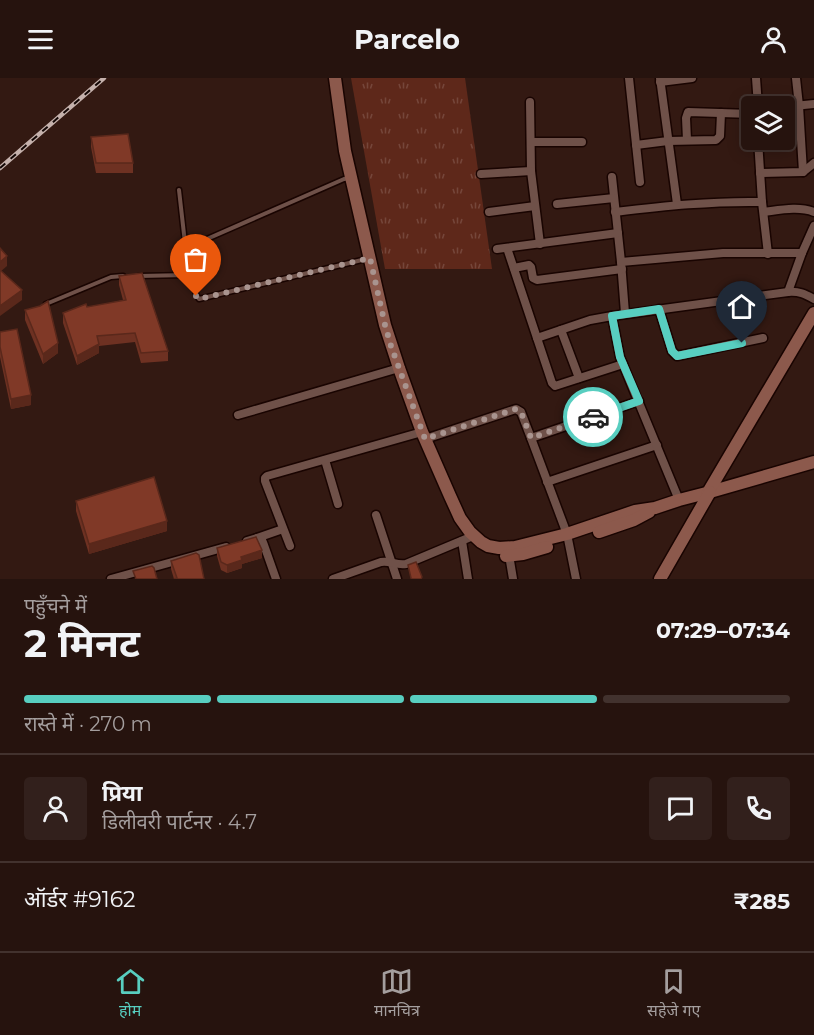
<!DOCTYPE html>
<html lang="hi">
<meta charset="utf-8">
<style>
:root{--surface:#26130e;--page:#32201c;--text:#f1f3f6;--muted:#a49e9e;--line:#42322e;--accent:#58cec0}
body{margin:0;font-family:Montserrat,"Noto Sans Devanagari",sans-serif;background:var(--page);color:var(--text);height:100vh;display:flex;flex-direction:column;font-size:22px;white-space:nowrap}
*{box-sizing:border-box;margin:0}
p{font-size:20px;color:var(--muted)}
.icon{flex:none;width:33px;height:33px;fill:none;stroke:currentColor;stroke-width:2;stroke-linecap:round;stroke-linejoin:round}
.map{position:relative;height:501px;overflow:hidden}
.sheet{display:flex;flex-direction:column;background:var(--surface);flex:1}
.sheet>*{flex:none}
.buttons{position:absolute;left:741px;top:18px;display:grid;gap:12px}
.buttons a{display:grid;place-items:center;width:54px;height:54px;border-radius:6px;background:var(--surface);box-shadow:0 3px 15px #0003,0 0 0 2px var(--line);font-size:30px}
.pin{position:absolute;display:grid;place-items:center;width:51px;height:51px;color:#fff;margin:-62px -26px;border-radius:50% 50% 50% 0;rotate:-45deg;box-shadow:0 0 6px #0007}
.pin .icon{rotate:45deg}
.courier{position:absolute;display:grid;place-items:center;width:60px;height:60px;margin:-30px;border:4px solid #58cec0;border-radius:50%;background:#fff;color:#222;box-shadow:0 2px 8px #0007}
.head em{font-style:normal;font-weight:700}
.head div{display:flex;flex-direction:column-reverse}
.head{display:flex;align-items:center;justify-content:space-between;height:102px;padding:0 24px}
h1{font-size:39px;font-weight:700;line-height:45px}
.bar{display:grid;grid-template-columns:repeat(4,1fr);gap:9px 6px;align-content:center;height:72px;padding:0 24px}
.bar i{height:8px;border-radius:4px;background:var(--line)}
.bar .current{background:var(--accent)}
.bar p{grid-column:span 4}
.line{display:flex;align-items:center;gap:15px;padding:0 24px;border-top:2px solid var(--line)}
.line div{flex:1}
.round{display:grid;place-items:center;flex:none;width:63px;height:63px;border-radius:6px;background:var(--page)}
header{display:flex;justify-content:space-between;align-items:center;height:78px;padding:0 24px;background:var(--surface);font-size:27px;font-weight:700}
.tab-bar{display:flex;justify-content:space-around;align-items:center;height:84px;border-top:2px solid var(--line);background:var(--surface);font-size:16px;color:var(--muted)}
.tab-bar a{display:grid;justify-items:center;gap:3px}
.tab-bar .current{color:var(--accent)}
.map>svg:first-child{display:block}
</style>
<header><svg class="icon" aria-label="menu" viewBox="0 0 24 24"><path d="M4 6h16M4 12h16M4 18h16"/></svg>Parcelo<svg class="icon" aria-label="person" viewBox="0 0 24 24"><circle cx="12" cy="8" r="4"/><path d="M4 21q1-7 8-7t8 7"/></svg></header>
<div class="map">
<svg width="814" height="501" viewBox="0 0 814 501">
<defs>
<pattern id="park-tufts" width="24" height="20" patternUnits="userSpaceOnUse" patternTransform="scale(1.5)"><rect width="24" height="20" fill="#5e281a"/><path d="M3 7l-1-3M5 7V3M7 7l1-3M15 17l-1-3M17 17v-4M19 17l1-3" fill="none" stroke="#75463a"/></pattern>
</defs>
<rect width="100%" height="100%" fill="#331912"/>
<!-- park -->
<polygon fill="url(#park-tufts)" points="351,0 465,0 492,191 385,191"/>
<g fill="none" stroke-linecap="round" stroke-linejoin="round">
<!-- lane casing -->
<g stroke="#190401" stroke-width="7">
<g id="lane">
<polyline points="179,112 185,165 187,167 191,168 344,101 350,100"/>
<path d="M139,198L187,197C195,202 193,214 199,221L366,181"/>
<polyline points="46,226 111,199 123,198"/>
</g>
</g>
<!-- street casing -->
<g stroke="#190401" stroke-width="11">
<g id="street">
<polyline points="629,0 640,104"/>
<polyline points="660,0 677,126"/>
<polyline points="756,0 758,28"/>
<polyline points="796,0 799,28 803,94"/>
<polyline points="660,4 692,0"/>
<polyline points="530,24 531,93 540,166"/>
<polyline points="784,29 814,26"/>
<polyline points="687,62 686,40 688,34 752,36"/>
<polyline points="758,62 762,124 768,176"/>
<polyline points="531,64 582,64"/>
<polyline points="636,67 668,63 716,62 720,58 721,35"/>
<polyline points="760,95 803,94 814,85"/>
<polyline points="481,96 531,93"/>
<polyline points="612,99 621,184 625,235"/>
<polyline points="557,126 614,120"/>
<polyline points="489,134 535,128"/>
<path d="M615,134C665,128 711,123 762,124"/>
<path d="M764,134C780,132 799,128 814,134"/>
<polyline points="507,170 537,260"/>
<polyline points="497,171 618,155"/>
<polyline points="621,184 723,175 802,175 814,148"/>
<polyline points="514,190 529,187 531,189 533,200 537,202 622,191"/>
<polyline points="788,214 802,175"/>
<polyline points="659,231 672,273 677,278 763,260"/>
<polyline points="612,238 590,242 537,260 552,305 555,308 623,286"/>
<polyline points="561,252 579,300"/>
<polyline points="238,337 399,290"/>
<polyline points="531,360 567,456 576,501"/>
<polyline points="425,361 516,331 521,334 531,360 639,323"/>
<polyline points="325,382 338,426"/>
<polyline points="547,404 657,367"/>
<path d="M679,422L620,279L612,238L788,214C799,213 805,216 814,221"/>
<polyline points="376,437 397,501"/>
<polyline points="257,460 283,451"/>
<polyline points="247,463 257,460 262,462 264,467 276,501"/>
<polyline points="462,463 468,501"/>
<polyline points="290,468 265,403 265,400 267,398 422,354"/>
<polyline points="509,477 513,501"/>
<polyline points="111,501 226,469"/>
<path d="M333,501L381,484C389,482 397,488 406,486L473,458"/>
</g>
</g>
<!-- secondary casing -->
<g stroke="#190401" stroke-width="15">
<g id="secondary">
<polyline points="335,0 345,73 385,247 399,290 422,354 450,418 460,440 470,454 481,464 488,468 499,470 515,469 567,456 635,433 655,430 679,422 710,414 814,384"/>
<polyline points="707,416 814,235"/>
<polyline points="599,454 634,442 649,434"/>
<polyline points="506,478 523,476 547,469"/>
<polyline points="660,501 710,414"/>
</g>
</g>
<!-- lane -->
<use href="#lane" stroke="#6f5149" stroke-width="4"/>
<!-- street -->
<use href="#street" stroke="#6f5149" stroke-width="8"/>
<!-- secondary -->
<use href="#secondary" stroke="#8c594c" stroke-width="12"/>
<!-- rail casing -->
<g stroke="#c5b1ac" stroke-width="4.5">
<polyline id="rail" points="0,90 104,0"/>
</g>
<!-- rail -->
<use href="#rail" stroke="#130705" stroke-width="2" stroke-dasharray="7" stroke-linecap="butt"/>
</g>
<!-- wall -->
<g fill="#6e3122">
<polygon points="91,59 133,85 133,95 96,95 91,69"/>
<polygon points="119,198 168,273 168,283 141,285 135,264 99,268 99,275 77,287 63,245 63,235 123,222 119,207"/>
<polygon points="25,232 58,275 43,286 25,242"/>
<polygon points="0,254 31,327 11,331 0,279"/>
<polygon points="76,423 167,453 89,476 76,433"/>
<polygon points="217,470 262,480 242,486 242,490 227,495 221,492 217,478"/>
<polygon points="171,483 204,501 174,501 171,491"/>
</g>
<!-- shaded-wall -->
<g fill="#5a281b">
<polygon points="7,178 7,188 0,194 0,184"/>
<polygon points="22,212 22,222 0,238 0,228"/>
<polygon points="58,265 58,275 43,286 43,276"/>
<polygon points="99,266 99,275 77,287 77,278"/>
<polygon points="31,317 31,327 11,331 11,321"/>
<polygon points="167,443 167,453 89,476 89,466"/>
<polygon points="262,472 262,480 242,486 242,490 227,495 227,487 241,479"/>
</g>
<!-- building -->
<g fill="#803927" stroke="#5a281b" stroke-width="1.5">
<polygon points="128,56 133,85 96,85 91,59"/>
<polygon points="0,170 7,178 0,184"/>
<polygon points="0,192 22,212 0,228"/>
<polygon points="142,195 168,273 141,275 135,255 97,258 99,266 77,278 63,235 86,226 87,229 126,222 119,198"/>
<polygon points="48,223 58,265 43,276 25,232 40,228"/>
<polygon points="17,251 31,317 11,321 0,269 0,254"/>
<polygon points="154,399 167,443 89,466 76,423"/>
<polygon points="256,459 262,472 241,479 242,482 227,487 221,484 217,470"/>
<polygon points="196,475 199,477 204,501 174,501 177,500 171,483"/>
<polygon points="416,484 422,499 421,501 412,501 411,500 408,487"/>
<polygon points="152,488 154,490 157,501 136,501 133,493"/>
</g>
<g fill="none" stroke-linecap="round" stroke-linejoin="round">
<!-- done -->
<polyline stroke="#a9948f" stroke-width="6" stroke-dasharray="0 10.8" points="196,218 199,221 203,220 370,180 385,247 391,268 425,361 516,331 521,334 531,360 593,339"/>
<!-- route -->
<polyline stroke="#58cec0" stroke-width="8" points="593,339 639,323 620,279 612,238 659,231 672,273 677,278 742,265"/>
</g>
</svg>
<div class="buttons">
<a><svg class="icon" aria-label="layers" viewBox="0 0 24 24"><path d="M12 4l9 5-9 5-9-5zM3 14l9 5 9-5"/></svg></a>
</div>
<div class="pin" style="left:196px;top:218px;background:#ea580c"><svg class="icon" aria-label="bag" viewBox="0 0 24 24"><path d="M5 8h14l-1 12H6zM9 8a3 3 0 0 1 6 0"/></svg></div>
<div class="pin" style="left:742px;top:265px;background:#1f2937"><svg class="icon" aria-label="home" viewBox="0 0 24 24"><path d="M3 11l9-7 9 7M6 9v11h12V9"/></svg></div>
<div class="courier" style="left:593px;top:339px"><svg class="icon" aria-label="car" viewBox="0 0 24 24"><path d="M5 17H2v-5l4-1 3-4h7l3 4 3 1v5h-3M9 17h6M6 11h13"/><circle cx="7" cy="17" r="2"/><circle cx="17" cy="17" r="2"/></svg></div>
</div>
<section class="sheet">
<div class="head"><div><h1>2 मिनट</h1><p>पहुँचने में</p></div><em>07:29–07:34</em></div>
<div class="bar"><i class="current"></i><i class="current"></i><i class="current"></i><i></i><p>रास्ते में · 270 m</p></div>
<div class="line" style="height:108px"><a class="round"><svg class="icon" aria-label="person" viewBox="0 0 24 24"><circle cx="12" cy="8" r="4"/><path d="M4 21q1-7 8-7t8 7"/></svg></a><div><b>प्रिया</b><p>डिलीवरी पार्टनर · 4.7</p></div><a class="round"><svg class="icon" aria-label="chat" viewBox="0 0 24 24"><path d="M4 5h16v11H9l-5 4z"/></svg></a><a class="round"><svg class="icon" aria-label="phone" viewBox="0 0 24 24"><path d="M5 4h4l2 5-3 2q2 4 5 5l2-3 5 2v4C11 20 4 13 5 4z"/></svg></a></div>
<div class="line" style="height:78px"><div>ऑर्डर #9162</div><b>₹285</b></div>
</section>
<nav class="tab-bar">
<a class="current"><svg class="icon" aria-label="home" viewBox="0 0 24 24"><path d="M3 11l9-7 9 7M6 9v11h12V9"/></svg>होम</a>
<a><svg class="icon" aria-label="map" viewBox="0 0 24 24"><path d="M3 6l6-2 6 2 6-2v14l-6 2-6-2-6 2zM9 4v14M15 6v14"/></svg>मानचित्र</a>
<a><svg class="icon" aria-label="saved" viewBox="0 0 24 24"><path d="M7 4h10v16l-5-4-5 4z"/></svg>सहेजे गए</a>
</nav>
